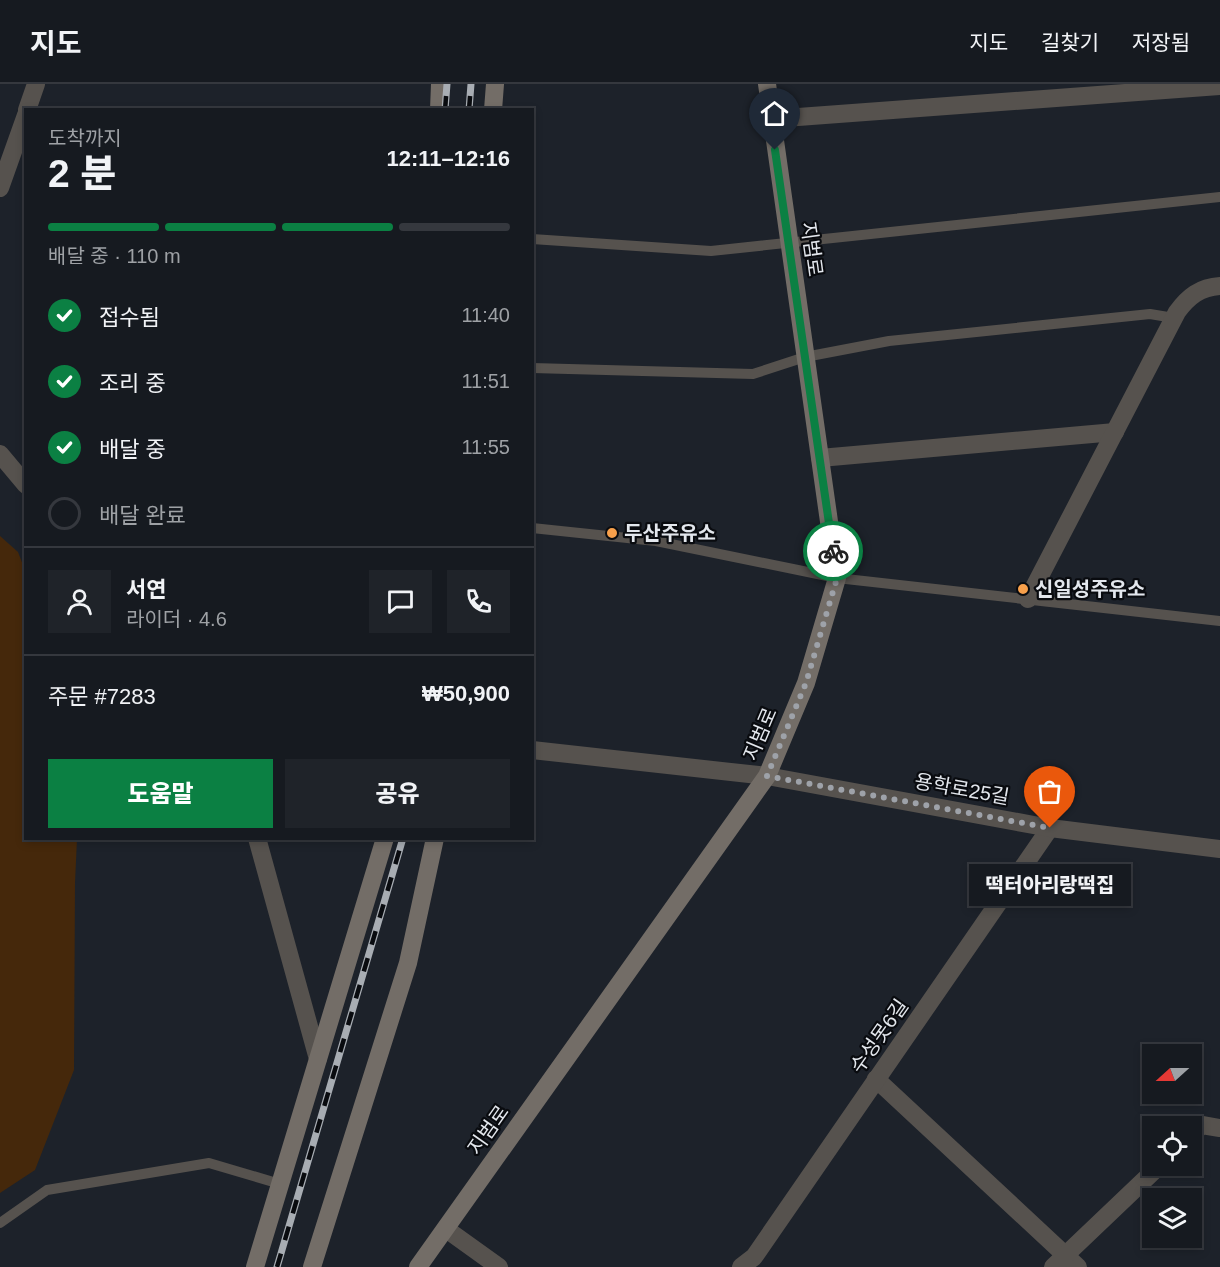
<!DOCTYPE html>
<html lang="ko">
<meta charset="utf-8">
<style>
:root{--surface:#161a20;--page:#1f2329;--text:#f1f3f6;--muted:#9ea1a5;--line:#35383e;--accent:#0b8043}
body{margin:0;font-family:Helvetica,"Noto Sans KR",sans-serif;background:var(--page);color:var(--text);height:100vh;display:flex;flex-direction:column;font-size:22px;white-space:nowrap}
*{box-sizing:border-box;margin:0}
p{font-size:20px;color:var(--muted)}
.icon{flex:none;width:33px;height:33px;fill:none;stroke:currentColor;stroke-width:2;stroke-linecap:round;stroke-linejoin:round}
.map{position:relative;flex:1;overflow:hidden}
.side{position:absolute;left:24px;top:24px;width:510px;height:732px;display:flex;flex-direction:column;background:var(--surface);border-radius:0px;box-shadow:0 3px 9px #0003,0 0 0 2px var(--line)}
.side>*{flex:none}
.needle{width:39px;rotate:249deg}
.buttons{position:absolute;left:1142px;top:960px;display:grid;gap:12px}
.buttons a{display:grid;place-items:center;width:60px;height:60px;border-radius:0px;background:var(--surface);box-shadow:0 3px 9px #0003,0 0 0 2px var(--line);font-size:30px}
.pin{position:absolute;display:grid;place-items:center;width:51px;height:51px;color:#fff;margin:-62px -26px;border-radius:50% 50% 50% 0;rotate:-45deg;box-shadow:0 0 6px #0007}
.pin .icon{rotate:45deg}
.courier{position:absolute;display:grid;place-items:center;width:60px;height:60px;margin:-30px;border:4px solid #0b8043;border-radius:50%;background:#fff;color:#222;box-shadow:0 2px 8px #0007}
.bubble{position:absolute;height:42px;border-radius:0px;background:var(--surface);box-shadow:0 3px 9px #0003,0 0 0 2px var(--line);font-size:20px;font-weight:800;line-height:42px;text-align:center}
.summary em{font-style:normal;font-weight:800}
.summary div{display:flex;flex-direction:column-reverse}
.summary{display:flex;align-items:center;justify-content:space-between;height:102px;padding:0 24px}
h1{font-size:39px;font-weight:800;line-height:45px}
.bar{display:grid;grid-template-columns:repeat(4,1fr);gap:9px 6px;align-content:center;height:72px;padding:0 24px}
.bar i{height:8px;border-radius:4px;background:var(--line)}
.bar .selected{background:var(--accent)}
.bar p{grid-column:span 4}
.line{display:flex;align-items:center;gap:15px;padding:0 24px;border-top:2px solid var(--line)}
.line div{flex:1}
.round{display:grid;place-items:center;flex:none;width:63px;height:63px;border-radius:0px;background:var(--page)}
ol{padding:0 24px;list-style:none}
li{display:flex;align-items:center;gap:18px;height:66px}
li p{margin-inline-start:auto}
li .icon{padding:6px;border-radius:50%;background:var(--accent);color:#fff;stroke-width:4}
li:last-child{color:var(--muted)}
li i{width:33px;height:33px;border:3px solid var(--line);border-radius:50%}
.primary-button{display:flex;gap:12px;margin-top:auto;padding:12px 24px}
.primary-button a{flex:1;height:69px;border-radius:0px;background:var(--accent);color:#fff;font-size:24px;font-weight:800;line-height:69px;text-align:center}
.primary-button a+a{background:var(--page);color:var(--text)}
header{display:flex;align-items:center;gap:36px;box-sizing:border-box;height:84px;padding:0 30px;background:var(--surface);border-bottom:2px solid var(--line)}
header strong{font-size:28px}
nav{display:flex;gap:33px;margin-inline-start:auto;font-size:21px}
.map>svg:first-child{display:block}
</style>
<header>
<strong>지도</strong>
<nav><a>지도</a><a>길찾기</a><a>저장됨</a></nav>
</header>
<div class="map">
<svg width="1220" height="1183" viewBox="0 0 1220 1183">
<rect width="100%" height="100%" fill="#1d222a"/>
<!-- green -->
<polygon fill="#45280b" points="0,452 18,468 25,486 26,754 77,755 75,799 74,986 35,1086 0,1109"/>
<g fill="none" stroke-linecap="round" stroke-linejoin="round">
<!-- service -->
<g stroke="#56524e" stroke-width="10">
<polyline points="532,155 711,167 1220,113"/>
<polyline points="532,284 753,290 805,273 889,257 1150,230 1174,234"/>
<polyline points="532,444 656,457 837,494 1220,537"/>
<polyline points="0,1139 47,1106 209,1079 280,1100"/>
</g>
<!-- minor -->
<g stroke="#56524e" stroke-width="18">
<polyline points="27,26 36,0"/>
<polyline points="771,35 1220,2"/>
<polyline points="0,104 26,31"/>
<polyline points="0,370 26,401"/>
<polyline points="820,374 1115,348"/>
<path d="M1028,515L1177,228C1188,213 1200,203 1220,202"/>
<polyline points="257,754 318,975"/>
<polyline points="876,995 1078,1183"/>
<polyline points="1191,1051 1202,1041 1220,1044"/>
<polyline points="446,1145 499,1183"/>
<polyline points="741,1183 754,1173 1050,744"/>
<polyline points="1053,1183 1159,1082"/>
</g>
<!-- tertiary -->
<polyline stroke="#56524e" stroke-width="18" points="532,666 767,692 1050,744 1220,765"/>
<!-- secondary -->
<g stroke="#736d67" stroke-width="18">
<polyline points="439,26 440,0"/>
<polyline points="493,26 495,0"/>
<polyline points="255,1183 385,754"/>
<polyline points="312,1183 408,879 435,754"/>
<polyline points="418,1183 767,692 806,599 837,494 767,0"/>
</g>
<!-- rail casing -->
<g stroke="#a8adb3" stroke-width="7">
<g id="rail">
<polyline points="445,26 447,0"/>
<polyline points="469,26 471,0"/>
<polyline points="277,1183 403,754"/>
</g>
</g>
<!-- rail -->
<use href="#rail" stroke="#090b0f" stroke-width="4.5" stroke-dasharray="14" stroke-linecap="butt"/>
</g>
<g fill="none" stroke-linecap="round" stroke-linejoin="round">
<!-- done -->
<polyline stroke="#9ea2a9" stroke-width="6" stroke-dasharray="0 10.8" points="833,467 837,494 806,599 767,692 1050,744"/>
<!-- route -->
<polyline stroke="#0b8043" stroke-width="8" points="775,66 833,467"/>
</g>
<!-- markers -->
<g fill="#f8a04b" stroke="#090b0f" stroke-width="2">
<circle cx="612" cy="449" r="6"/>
<circle cx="1023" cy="505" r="6"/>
</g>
<g text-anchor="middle" stroke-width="4.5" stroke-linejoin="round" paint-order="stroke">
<!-- street labels -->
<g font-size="20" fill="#e3e7ed" stroke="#090b0f">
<text transform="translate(812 165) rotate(82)" y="7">지범로</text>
<text transform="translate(760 650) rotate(-67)" y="7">지범로</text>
<text transform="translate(962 705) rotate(10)" y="7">용학로25길</text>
<text transform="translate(879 952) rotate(-55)" y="7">수성못6길</text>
<text transform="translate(488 1046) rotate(-55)" y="7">지범로</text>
</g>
<!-- poi labels -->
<g font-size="20" font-weight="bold" fill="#e3e7ed" stroke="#090b0f" text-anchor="start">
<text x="624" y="456">두산주유소</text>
<text x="1035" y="512">신일성주유소</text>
</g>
</g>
</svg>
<div class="buttons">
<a><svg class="needle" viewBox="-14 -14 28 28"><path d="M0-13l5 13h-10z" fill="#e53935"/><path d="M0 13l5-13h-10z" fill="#9ea1a5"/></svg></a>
<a><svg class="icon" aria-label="locate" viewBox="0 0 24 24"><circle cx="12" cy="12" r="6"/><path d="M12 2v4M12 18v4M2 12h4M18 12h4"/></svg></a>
<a><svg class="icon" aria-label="layers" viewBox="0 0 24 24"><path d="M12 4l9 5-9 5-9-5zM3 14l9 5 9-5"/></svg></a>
</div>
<div class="pin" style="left:1050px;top:744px;background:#ea580c"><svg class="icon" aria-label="bag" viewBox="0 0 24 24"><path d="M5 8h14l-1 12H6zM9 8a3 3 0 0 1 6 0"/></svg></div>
<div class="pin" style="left:775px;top:66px;background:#1f2937"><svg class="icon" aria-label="home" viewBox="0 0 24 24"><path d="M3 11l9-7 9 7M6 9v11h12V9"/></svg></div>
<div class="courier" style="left:833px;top:467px"><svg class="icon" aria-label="bike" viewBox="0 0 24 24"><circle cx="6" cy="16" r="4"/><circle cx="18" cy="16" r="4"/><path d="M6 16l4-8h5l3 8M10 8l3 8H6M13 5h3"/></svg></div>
<div class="bubble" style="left:969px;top:780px;width:162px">떡터아리랑떡집</div>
<section class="side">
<div class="summary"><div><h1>2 분</h1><p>도착까지</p></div><em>12:11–12:16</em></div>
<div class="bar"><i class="selected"></i><i class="selected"></i><i class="selected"></i><i></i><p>배달 중 · 110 m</p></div>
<ol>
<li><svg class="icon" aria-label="check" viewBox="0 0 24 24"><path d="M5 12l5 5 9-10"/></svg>접수됨<p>11:40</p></li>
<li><svg class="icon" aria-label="check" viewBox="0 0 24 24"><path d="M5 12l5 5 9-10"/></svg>조리 중<p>11:51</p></li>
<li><svg class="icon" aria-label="check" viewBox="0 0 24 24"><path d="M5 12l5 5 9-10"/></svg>배달 중<p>11:55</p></li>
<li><i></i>배달 완료</li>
</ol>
<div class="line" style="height:108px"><a class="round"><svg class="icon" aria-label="person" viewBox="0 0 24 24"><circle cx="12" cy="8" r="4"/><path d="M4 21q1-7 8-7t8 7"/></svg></a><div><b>서연</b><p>라이더 · 4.6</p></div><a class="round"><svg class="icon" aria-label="chat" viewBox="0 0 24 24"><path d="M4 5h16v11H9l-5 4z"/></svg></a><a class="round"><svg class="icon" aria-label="phone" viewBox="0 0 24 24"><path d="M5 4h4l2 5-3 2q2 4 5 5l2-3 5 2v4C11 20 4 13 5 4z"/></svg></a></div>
<div class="line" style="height:78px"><div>주문 #7283</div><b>₩50,900</b></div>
<div class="primary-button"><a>도움말</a><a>공유</a></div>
</section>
</div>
